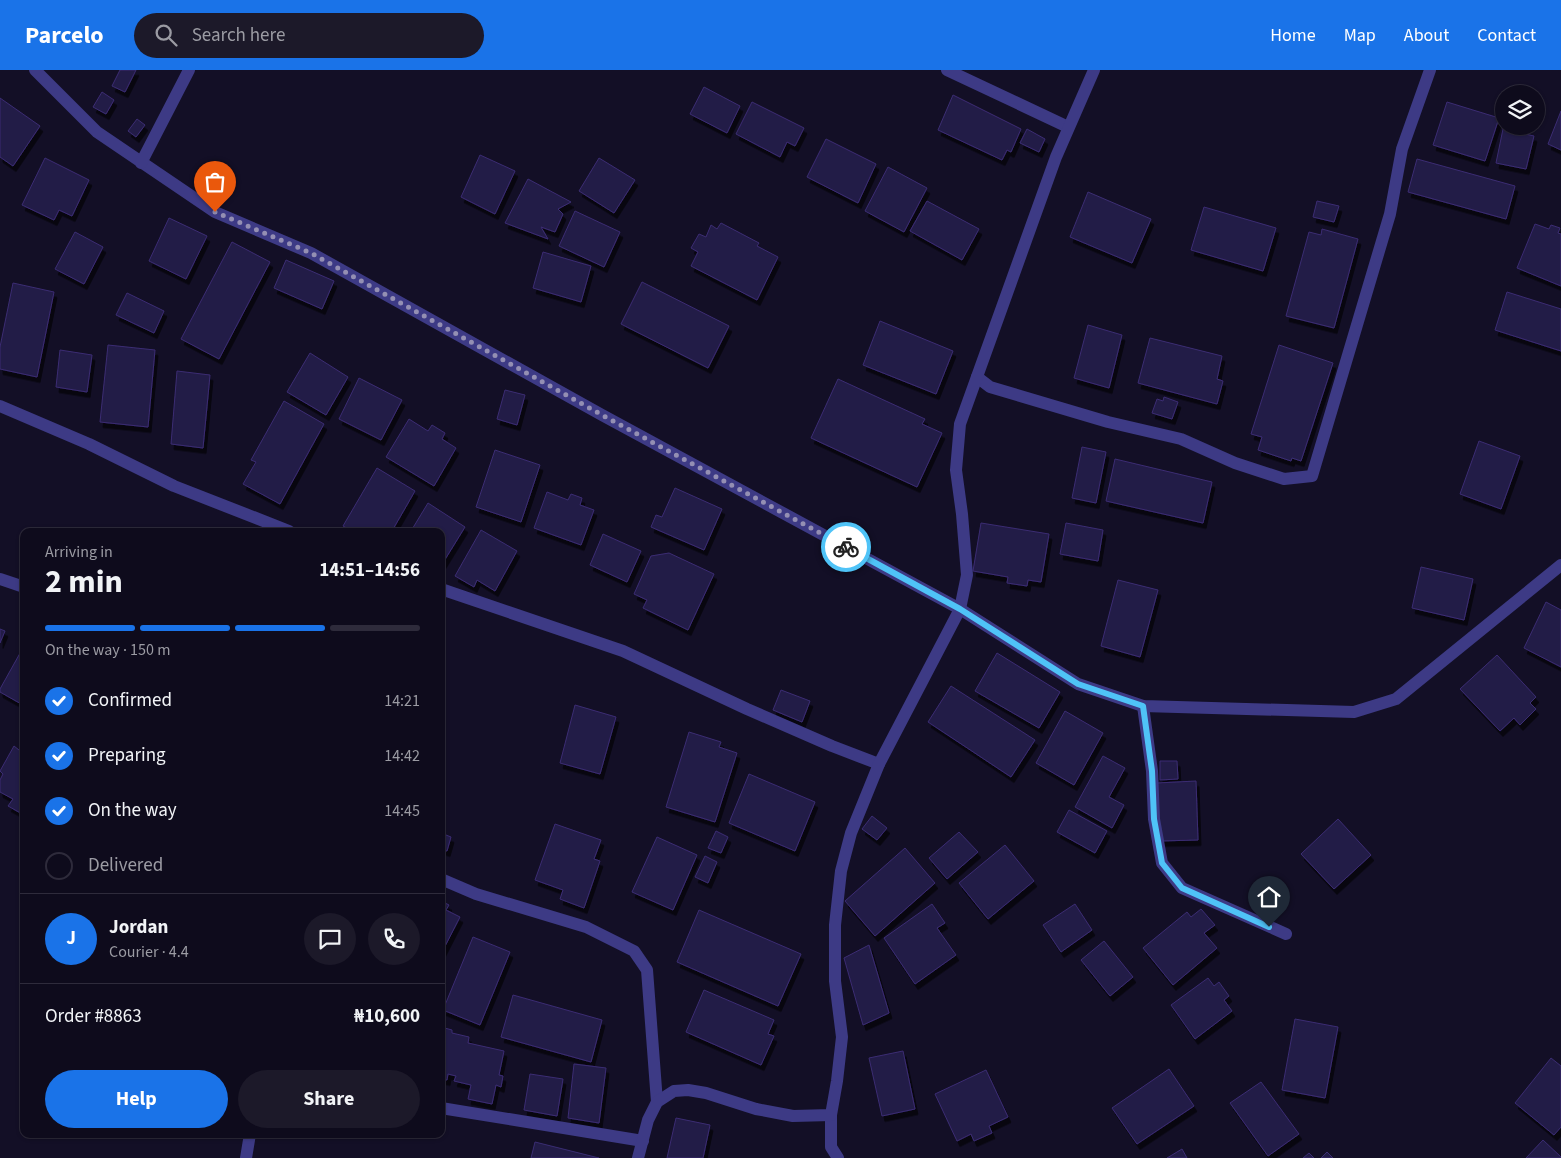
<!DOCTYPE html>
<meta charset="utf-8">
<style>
:root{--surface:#0e0b1c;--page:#1c1929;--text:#f1f3f6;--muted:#9b9ba3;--line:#2e2b3b;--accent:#1a73e8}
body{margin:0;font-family:"Source Sans 3",sans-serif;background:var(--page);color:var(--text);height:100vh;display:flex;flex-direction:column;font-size:19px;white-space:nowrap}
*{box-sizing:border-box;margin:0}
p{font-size:16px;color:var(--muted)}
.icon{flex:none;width:28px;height:28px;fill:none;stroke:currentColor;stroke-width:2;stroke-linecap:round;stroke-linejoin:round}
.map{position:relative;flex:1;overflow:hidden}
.side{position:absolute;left:20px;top:458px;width:425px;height:610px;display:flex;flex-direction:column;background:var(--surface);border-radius:10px;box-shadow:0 1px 4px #0004,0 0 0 1px var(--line)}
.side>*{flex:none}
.tools{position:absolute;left:1495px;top:15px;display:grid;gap:10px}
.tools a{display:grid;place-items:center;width:50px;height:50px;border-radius:50%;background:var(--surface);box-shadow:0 1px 4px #0004,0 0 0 1px var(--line);font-size:25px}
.pin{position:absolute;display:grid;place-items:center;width:42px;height:42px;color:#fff;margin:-51px -21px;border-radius:50% 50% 50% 0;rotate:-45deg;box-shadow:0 0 5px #0007}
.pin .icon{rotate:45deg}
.courier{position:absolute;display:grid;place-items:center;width:50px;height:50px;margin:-25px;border:4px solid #4fc3f7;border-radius:50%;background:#fff;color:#222;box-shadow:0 1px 6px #0007}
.headline em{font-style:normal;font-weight:700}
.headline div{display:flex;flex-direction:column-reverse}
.headline{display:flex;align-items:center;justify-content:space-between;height:85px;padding:0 25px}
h1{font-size:32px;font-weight:700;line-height:38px}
.bar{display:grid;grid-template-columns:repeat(4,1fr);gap:8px 5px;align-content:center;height:60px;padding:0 25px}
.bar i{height:6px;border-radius:4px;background:var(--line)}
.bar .on{background:var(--accent)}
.bar p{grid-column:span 4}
.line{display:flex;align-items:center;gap:12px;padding:0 25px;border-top:1px solid var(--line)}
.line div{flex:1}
.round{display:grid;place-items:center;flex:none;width:52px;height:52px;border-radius:26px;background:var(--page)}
ol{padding:0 25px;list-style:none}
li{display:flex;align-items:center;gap:15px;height:55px}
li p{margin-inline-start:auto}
li .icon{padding:5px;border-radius:50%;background:var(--accent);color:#fff;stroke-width:4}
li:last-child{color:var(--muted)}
li i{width:28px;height:28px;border:2px solid var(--line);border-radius:50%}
.primary-button{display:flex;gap:10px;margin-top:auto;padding:10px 25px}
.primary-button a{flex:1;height:58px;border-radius:30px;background:var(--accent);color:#fff;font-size:20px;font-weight:700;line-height:58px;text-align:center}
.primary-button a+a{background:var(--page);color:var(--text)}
header{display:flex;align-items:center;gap:30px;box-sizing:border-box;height:70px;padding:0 25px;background:var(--accent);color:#fff}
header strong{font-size:24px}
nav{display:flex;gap:28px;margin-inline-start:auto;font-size:18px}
.search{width:350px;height:45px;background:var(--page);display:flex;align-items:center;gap:12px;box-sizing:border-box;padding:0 18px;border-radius:28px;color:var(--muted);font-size:19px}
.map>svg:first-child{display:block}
</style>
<header>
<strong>Parcelo</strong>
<div class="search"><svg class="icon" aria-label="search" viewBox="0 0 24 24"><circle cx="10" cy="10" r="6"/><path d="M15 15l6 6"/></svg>Search here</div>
<nav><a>Home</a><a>Map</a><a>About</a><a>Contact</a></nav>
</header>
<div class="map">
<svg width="1561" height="1088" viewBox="0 0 1561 1088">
<defs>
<filter id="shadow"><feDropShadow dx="3" dy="5.5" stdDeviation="0" flood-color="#0009"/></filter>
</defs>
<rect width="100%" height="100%" fill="#130f26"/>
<!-- building -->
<g fill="#241b47" stroke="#3b2d73" filter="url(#shadow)">
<polygon points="120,0 136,0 125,22 112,16"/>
<polygon points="704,17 740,36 727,63 690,44"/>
<polygon points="102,22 114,30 106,44 93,37"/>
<polygon points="953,25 1021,59 1011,82 1007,80 1002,90 938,60"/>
<polygon points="0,28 40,56 13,96 0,87"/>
<polygon points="752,32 804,58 795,76 787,72 780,87 736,64"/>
<polygon points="1447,32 1499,48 1485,91 1433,75"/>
<polygon points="1561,41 1561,80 1548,74"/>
<polygon points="137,49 145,55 136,67 128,61"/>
<polygon points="1027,59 1045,69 1039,82 1020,73"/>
<polygon points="1503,59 1534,66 1526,99 1496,93"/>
<polygon points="826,69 876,94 858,133 807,107"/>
<polygon points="480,85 515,101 495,144 461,127"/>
<polygon points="45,88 89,110 72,146 59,140 54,150 22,135"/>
<polygon points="599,88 635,110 614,143 579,121"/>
<polygon points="1417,89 1515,116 1506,149 1408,122"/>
<polygon points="888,97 927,118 904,162 865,141"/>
<polygon points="528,109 571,132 558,139 563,144 555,162 541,157 548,169 505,153"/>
<polygon points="1088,122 1151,149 1132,193 1070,167"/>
<polygon points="927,131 979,159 962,190 910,161"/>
<polygon points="1317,131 1339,136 1334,152 1313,147"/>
<polygon points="1204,137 1276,158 1263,201 1191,180"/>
<polygon points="575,141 620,162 604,197 559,176"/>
<polygon points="169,148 207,166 186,209 149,191"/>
<polygon points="721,153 759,173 757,176 778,187 757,230 691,196 698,182 691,178 699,164 706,167 711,155 717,159"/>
<polygon points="1535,154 1549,159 1551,155 1560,158 1558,163 1561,164 1561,216 1517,198"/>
<polygon points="1322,159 1358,169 1334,258 1286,246 1309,162 1321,165"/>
<polygon points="75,162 103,177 84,214 55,199"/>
<polygon points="232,172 270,192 219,289 181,269"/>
<polygon points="543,182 591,196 581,232 533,218"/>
<polygon points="286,190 334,211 322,239 274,218"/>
<polygon points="642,212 729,256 708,298 621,254"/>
<polygon points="13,213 54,222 37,307 0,299 0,277"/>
<polygon points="1507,222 1561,239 1561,281 1495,260"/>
<polygon points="127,223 164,241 154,263 116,245"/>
<polygon points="880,251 953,281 936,324 863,295"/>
<polygon points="1088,255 1122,265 1109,318 1074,308"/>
<polygon points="1150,268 1222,286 1217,309 1223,311 1217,334 1138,313"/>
<polygon points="108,275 155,280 148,357 100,352"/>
<polygon points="1279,275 1333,293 1301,391 1292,388 1291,391 1258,380 1262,367 1251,364"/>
<polygon points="60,280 92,285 87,322 56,317"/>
<polygon points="310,283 348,307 326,345 287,322"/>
<polygon points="177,301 210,305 203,378 171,374"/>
<polygon points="359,308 402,330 381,370 339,349"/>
<polygon points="838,309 925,349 922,354 942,363 917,417 811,368"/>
<polygon points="505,320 525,325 517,355 497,349"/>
<polygon points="1164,327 1178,332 1172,349 1152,343 1157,329 1163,331"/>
<polygon points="284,331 324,354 280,434 243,414 256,392 251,390"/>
<polygon points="409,349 428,361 432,355 445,363 442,369 456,378 434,416 386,387"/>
<polygon points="1479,371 1520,386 1501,439 1460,424"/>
<polygon points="1082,377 1106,382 1096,433 1072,428"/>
<polygon points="495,380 540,395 521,452 476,437"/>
<polygon points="1115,389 1212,412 1203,453 1106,431"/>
<polygon points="377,398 415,421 392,461 352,461 343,456"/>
<polygon points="675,418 722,439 704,480 651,457 656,445 662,447"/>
<polygon points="547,422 568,430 571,424 582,428 580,435 594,440 581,475 534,458"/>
<polygon points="428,433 465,457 441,496 441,461 411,461"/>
<polygon points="981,453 1049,464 1041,512 1028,510 1027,516 1007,513 1008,507 973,501"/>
<polygon points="1066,453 1103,460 1098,491 1060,484"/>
<polygon points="481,460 517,481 495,521 477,510 474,517 455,506"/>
<polygon points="603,464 641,481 627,512 590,495"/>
<polygon points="669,483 714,504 688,560 643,538 647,530 634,524 651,486"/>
<polygon points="1421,497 1473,509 1464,550 1412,538"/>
<polygon points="1118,510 1158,520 1140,587 1101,576"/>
<polygon points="1546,532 1561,540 1561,597 1524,578"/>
<polygon points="0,559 5,561 0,573"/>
<polygon points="24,576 24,634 23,635 0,622 0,619"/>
<polygon points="997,583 1060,622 1039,658 975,621"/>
<polygon points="1497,585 1536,627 1530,633 1536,639 1520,655 1514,648 1500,661 1460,619"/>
<polygon points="951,616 1035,670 1011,707 928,652"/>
<polygon points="781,620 810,631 802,652 773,640"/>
<polygon points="575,635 616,647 600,704 560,693"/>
<polygon points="1065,641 1103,663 1074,715 1036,693"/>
<polygon points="689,662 721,672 719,677 737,683 715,752 666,737"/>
<polygon points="24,671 24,745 8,736 13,729 0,722 0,710 3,704 0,701 14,676 19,680"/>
<polygon points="1103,686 1125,698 1109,727 1124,735 1112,758 1075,737"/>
<polygon points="1160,691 1177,691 1178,709 1160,710"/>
<polygon points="749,704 815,732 795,781 729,753"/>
<polygon points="1196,711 1198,770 1159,771 1157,713"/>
<polygon points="1069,740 1107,761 1095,783 1057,762"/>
<polygon points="872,746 887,758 877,770 862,759"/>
<polygon points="1338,749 1371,785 1334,819 1301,784"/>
<polygon points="555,754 601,770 594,789 600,791 584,838 560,829 563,820 535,810"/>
<polygon points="716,761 728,767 721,783 708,778"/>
<polygon points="959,762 978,782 947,809 929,788"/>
<polygon points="441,763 451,767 447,781 441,779"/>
<polygon points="657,767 697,785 673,840 632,822"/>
<polygon points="1005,775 1034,811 988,849 959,813"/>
<polygon points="905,778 935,813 875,866 845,831"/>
<polygon points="705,786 717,792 708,813 695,807"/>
<polygon points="441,831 449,835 446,840 460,847 441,884"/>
<polygon points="932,834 945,853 937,858 956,885 915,914 884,868"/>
<polygon points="1075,834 1092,860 1061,882 1043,855"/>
<polygon points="1201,839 1215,855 1204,863 1217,878 1173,915 1143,878 1187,842 1191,847"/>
<polygon points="699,840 801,884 778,936 677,892"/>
<polygon points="473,867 510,882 480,955 443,940"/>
<polygon points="1104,871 1133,907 1110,926 1081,890"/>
<polygon points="869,875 889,943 863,955 844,888"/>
<polygon points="1208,908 1214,916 1219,912 1229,926 1224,930 1232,941 1195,969 1171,935"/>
<polygon points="704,920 774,950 768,964 774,966 761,995 686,962"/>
<polygon points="513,925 602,950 591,992 501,967"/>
<polygon points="1295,949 1338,957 1325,1028 1282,1020"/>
<polygon points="441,957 452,960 452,963 469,967 468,973 504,981 499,1005 503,1006 501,1017 496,1015 492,1034 468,1029 471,1015 454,1011 456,1006 448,1004 447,1010 443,1009 441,1014"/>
<polygon points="903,981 915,1039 882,1046 869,988"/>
<polygon points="1551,988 1561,996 1561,1057 1554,1065 1515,1033"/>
<polygon points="574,994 606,998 599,1053 568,1048"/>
<polygon points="1169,999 1194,1036 1137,1074 1112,1038"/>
<polygon points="986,1000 1008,1047 989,1056 992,1063 974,1071 971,1064 957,1071 935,1024"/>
<polygon points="530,1004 563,1009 557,1046 524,1040"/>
<polygon points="1261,1012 1299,1064 1268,1086 1230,1033"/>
<polygon points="676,1048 710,1055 703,1088 667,1088"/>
<polygon points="1543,1070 1561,1087 1561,1088 1526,1088"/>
<polygon points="535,1072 599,1088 531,1088"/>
<polygon points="1182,1079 1187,1088 1167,1088"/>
<polygon points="1327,1082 1333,1088 1321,1088"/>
<polygon points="1309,1083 1314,1088 1303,1088"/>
</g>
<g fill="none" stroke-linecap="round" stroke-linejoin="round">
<!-- street -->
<g stroke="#3d3a85" stroke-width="12">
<polyline points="35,0 97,62 215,142 311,183 602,345 960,539 1078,614 1143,636 1354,642 1396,629 1561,495"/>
<polyline points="947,0 1068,57"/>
<polyline points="141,93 189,0"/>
<polyline points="977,307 990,317 1108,352 1181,369 1235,393 1284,409 1312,406 1390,144 1402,79 1430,0"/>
<polyline points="0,336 89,374 174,416 289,461"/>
<polyline points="0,509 24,517"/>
<polyline points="441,519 623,581 747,639 832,676 879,694"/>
<polyline points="1143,636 1152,701 1154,749 1162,793 1182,818 1286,864"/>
<polyline points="441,809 476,824 586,857 634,881 647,900 657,1032"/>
<polyline points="441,1038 643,1071"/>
<polyline points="831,1045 831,1077 838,1088"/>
<polyline points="246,1088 250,1064"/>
<polyline points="638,1088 648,1050 657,1032 674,1021 688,1020 706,1023 756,1039 793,1046 831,1045 837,1011 842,967 835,911 835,855 841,801 851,763 879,694 960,539 967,505 962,444 956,400 960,354 1056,87 1094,0"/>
</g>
</g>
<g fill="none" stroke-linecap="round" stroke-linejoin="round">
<!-- done -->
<polyline stroke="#948fb3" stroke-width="5" stroke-dasharray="0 9" points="215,142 311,183 602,345 846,477"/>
<!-- route -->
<polyline stroke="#4fc3f7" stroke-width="6" points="846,477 960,539 1078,614 1143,636 1152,701 1154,749 1162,793 1182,818 1269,857"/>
</g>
</svg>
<div class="tools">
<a><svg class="icon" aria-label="layers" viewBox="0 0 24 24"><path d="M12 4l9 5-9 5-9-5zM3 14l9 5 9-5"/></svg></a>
</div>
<div class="pin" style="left:215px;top:142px;background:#ea580c"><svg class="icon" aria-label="bag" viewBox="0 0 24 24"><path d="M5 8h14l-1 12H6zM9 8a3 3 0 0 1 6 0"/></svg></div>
<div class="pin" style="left:1269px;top:857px;background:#1f2937"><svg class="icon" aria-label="home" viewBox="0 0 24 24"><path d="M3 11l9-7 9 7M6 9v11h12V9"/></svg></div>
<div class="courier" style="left:846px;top:477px"><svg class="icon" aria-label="bike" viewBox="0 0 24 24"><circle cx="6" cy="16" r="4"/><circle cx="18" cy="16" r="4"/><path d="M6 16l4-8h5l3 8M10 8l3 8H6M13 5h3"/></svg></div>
<section class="side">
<div class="headline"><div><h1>2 min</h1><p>Arriving in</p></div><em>14:51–14:56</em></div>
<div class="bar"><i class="on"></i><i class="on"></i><i class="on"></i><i></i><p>On the way · 150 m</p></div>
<ol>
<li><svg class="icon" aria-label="check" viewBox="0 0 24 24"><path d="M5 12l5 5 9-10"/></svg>Confirmed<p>14:21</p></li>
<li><svg class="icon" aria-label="check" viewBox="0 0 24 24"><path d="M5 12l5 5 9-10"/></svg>Preparing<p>14:42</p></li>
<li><svg class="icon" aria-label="check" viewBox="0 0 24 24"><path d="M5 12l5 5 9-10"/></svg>On the way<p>14:45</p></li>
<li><i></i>Delivered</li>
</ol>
<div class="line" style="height:90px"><b class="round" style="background:var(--accent);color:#fff">J</b><div><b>Jordan</b><p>Courier · 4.4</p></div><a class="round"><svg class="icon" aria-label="chat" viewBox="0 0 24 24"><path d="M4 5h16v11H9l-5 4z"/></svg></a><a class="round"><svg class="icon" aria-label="phone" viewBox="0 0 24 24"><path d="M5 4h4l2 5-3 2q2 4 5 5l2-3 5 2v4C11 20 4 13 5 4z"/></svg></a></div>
<div class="line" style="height:65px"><div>Order #8863</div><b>₦10,600</b></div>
<div class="primary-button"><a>Help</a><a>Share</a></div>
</section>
</div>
